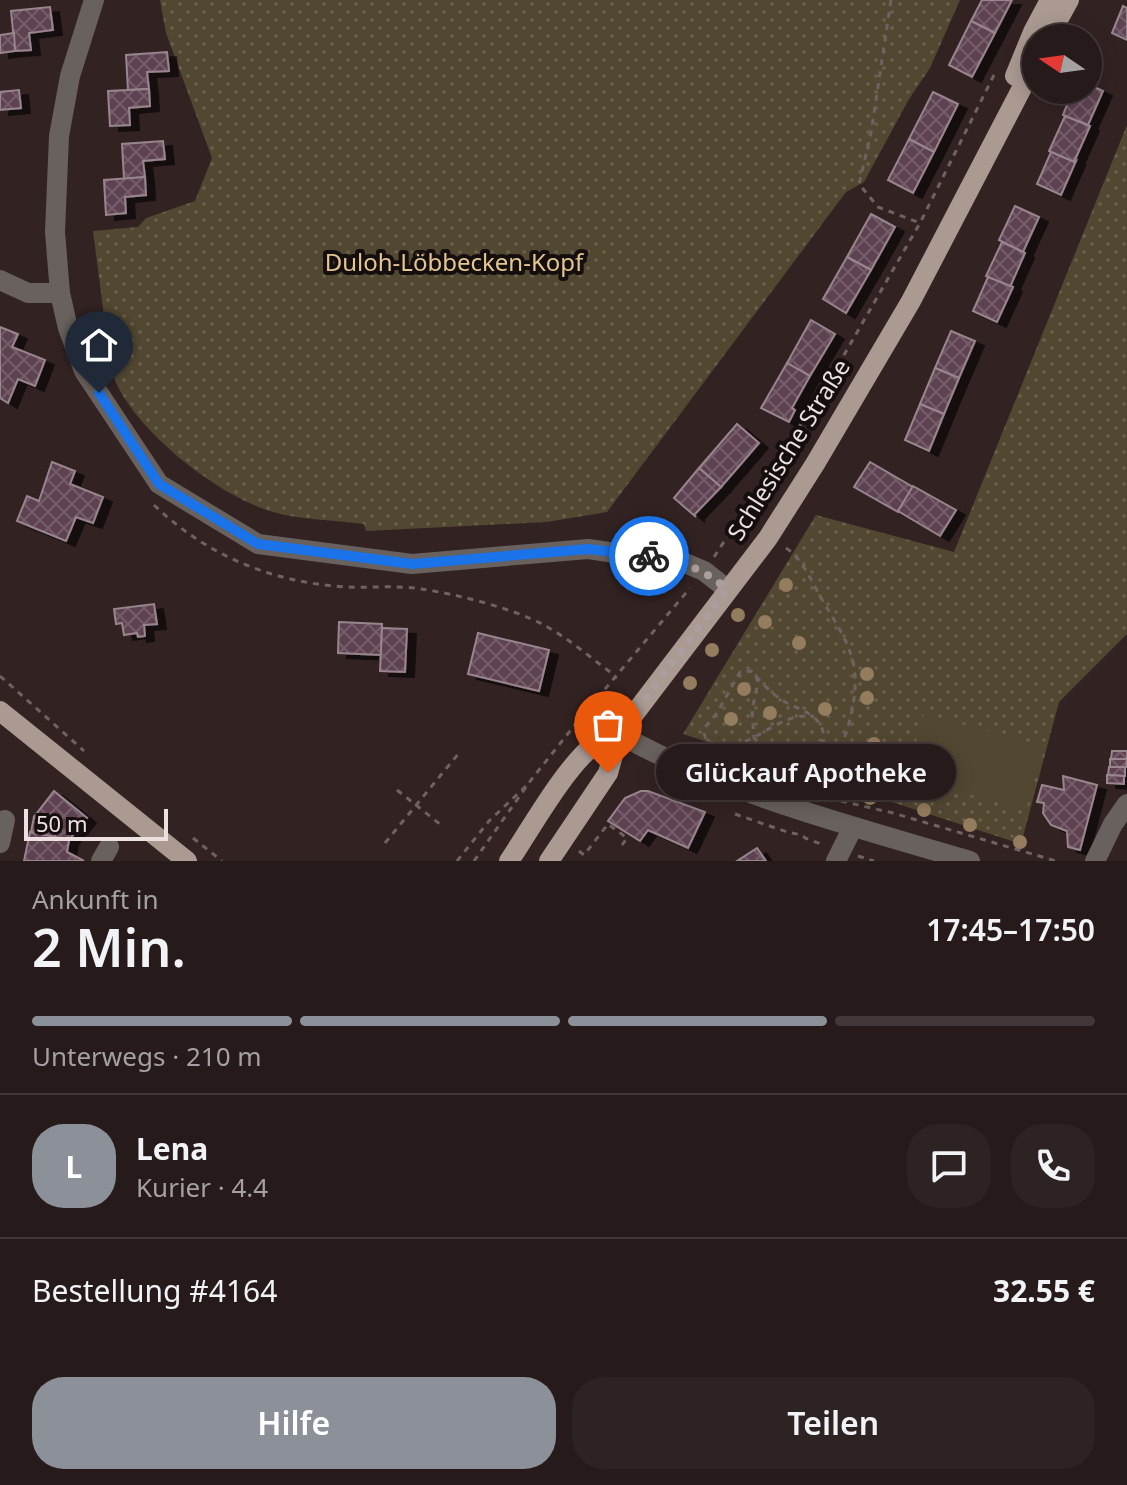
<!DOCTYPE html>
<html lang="de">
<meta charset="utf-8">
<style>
:root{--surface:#261a1a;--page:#2e2323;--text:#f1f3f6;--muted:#a4a1a2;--line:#423839;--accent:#8c9099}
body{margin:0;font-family:"Noto Sans",sans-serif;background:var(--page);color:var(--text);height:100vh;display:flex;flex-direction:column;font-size:30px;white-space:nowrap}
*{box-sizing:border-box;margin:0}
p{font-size:26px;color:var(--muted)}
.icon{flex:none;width:44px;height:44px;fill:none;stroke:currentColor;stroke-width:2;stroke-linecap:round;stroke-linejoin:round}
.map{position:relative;height:861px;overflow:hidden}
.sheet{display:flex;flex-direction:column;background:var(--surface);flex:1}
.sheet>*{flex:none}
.needle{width:52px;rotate:283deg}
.fabs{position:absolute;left:1022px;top:24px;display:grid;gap:16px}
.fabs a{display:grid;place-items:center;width:80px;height:80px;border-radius:50%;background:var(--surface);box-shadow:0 4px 20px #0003,0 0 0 2px var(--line);font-size:40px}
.scale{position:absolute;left:24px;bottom:20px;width:144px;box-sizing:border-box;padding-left:8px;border:4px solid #ece0e0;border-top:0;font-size:22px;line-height:28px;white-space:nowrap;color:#ece0e0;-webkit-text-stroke:6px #150e0e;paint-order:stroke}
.pin{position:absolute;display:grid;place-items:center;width:68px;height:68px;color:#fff;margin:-82px -34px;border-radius:50% 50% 50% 0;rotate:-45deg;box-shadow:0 0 8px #0007}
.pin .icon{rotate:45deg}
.courier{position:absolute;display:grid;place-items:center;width:80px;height:80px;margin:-40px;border:6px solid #1a73e8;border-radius:50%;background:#fff;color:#222;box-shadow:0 2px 10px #0007}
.bubble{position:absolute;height:56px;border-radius:28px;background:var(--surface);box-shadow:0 4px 20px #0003,0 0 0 2px var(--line);font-size:26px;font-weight:600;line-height:56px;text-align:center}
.overview em{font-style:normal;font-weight:600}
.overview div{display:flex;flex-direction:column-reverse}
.overview{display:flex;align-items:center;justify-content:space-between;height:136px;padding:0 32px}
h1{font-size:52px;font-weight:600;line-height:60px}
.bar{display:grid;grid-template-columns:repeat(4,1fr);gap:12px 8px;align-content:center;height:96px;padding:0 32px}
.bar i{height:10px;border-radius:6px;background:var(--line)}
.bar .on{background:var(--accent)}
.bar p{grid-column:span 4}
.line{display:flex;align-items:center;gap:20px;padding:0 32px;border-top:2px solid var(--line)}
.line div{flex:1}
.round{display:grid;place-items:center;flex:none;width:84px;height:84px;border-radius:32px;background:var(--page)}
.button{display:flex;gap:16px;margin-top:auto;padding:16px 32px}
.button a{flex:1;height:92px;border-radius:32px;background:var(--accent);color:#fff;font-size:32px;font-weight:600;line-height:92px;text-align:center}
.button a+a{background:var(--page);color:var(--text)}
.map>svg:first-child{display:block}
</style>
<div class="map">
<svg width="1127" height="861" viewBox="0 0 1127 861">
<defs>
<pattern id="park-dots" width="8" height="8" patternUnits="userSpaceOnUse" patternTransform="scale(2)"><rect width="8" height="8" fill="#524731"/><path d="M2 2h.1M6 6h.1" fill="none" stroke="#6b614f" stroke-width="1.8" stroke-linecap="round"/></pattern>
<pattern id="building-cross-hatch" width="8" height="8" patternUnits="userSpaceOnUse" patternTransform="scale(2)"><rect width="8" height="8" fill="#5f4251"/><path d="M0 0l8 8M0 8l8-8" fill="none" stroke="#765d6a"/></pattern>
<filter id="shadow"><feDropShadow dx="9" dy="5" stdDeviation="0" flood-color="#0009"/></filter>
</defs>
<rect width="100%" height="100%" fill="#322"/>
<!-- park -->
<g fill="url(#park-dots)">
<path d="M160,0H960L930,68L909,99L864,182L846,192L607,512L547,522L366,531L364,524C334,520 301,520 273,512C216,495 129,427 111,370L93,231L138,227L146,218L195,201L212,158L166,33Z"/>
<polygon points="1127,125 1127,634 1059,702 1021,844 683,734 816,515 954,552"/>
</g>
<!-- pitch -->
<polygon fill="#524731" points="924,714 1044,746 1026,810 906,777"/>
<!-- building -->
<g fill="url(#building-cross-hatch)" stroke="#98858e" stroke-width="2" filter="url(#shadow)">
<polygon points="982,0 1012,0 995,33 971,21"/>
<polygon points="1123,6 1127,8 1127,40 1112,33"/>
<polygon points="50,7 53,30 29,33 31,50 15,51 11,11"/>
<polygon points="971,21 995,33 972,77 949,65"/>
<polygon points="14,33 15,51 0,53 0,35"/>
<polygon points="167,52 169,71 147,72 149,89 128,90 126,55"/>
<polygon points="1088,84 1103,91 1088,125 1063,115 1073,90 1088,90"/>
<polygon points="149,89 150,106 129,108 130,125 110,126 108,91"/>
<polygon points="19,90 21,108 0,110 0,92"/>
<polygon points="933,92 958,104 934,152 909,139"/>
<polygon points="1065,116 1090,126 1074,162 1049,151"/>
<polygon points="909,139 934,152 913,193 888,180"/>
<polygon points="163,141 165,159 143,161 145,177 124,179 122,144"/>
<polygon points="1051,152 1074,162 1076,161 1061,195 1037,184"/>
<polygon points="145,177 146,195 125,197 126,213 106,215 104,180"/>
<polygon points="1015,206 1039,217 1023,252 999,240"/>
<polygon points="871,214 895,227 871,270 847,257"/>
<polygon points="1002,242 1025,253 1010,287 986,276"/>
<polygon points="847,257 871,270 846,313 823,299"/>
<polygon points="988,277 1013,287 997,322 973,311"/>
<polygon points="811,320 835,334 810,376 787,363"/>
<polygon points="0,327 18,334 12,347 45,360 35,386 18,379 8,403 0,398"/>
<polygon points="951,331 975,341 959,378 935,368"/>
<polygon points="787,363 810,376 792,408 795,410 789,422 761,408"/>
<polygon points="935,368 959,378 944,414 920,404"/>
<polygon points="920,404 944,414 929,451 905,440"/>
<polygon points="737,424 759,443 721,487 699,468"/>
<polygon points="52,462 75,471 70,484 103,497 93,523 76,517 66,541 17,521 27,496 39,501"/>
<polygon points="870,462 913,487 898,512 854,487"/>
<polygon points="699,468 721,487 694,515 696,517 674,498"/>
<polygon points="913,486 956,510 940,536 898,511"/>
<polygon points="154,604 157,624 144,625 145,636 138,637 137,633 124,635 122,623 116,624 114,609"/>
<polygon points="339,622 382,624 381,655 338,653"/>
<polygon points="382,628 407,629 405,672 380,671"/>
<polygon points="478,633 549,650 539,691 468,674"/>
<polygon points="1112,751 1127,751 1127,759 1111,759"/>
<polygon points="1110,759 1127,759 1126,767 1110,767"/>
<polygon points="1109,767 1125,767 1125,776 1108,775"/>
<polygon points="1107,775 1124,776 1124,784 1107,783"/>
<polygon points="1063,776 1097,785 1080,850 1068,847 1067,831 1051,825 1043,813 1044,803 1037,802 1042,785 1064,790"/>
<polygon points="54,791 87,818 69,840 54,837 57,828 34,817"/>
<polygon points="641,791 648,791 705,812 688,848 648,830 640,841 608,821 625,798"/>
<polygon points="34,817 57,828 54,837 31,832"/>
<polygon points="30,832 69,840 67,852 84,861 24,861"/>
<polygon points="757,848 766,861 737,861"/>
</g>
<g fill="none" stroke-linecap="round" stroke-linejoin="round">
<!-- path -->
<g stroke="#716262" stroke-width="3" stroke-dasharray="6 6" stroke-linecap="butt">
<polyline points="891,0 871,133 859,184 878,207 920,223"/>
<path d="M154,505C207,556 274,583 347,587C371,588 397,585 421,589C456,594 512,608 544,625C568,638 591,658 614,675L616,679"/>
<polyline points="740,519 752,527"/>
<path d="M786,548C802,558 812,582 821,598C831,615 844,634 850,652C867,697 838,753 823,796"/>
<polyline points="714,557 829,381 920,223 995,73"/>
<polyline points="0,676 84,751"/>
<path d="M756,676L758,683L752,710L754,738C768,751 811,776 822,746C825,738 824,730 819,723C811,711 794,708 782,700C771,693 760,681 751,671L740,672L717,713L706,726L704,733L706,740C744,763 777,708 814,717"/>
<polyline points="397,790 441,825"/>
<polyline points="841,801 893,813 1056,861"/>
<polyline points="735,814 787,832 802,835 805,838 821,844"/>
<polyline points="193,838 222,861"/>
<polyline points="385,843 459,753"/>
<polyline points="579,851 584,855 608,824 627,838 622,845"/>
<polyline points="858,856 874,861"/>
<polyline points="457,861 489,821 526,786"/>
<polyline points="474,861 531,780 574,726 690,588"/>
</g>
<!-- minor -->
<g stroke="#68615d" stroke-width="20">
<polyline points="94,0 70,76 59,136 55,232 60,293 68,328 84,371 159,484 258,544 412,564 588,549 685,563 704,571 727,589"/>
<polyline points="0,280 28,293 60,293"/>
<path d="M619,734C728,795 852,826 970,861"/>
<polyline points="0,843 5,820"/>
<polyline points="101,861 109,847"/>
<polyline points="836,861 853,827"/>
<polyline points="1095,861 1113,824 1127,804"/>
</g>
<!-- major -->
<g stroke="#aa9a92" stroke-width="20">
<polyline points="1048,38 1069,0"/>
<polyline points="1015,76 1033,32 1050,0"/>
<polyline points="0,711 187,861"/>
<path d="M509,861C532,827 564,768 596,743C603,738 611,736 619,734"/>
<polyline points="549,861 608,773 619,734 768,538 815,464 911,301 1036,61"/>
</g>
</g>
<!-- trees -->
<g fill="#947c5e">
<circle cx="786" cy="585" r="7"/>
<circle cx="738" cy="615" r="7"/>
<circle cx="765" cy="622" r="7"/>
<circle cx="799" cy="643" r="7"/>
<circle cx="712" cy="650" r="7"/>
<circle cx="867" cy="674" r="7"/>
<circle cx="690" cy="683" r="7"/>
<circle cx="744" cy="689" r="7"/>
<circle cx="867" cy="698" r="7"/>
<circle cx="825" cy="709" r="7"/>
<circle cx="770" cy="713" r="7"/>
<circle cx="731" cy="719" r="7"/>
<circle cx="874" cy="744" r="7"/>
<circle cx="870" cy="798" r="7"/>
<circle cx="924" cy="810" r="7"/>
<circle cx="970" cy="825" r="7"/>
<circle cx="1020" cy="842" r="7"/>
</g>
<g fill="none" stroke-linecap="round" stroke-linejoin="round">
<!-- done -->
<path stroke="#ab9e9e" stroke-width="8" stroke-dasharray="0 14.4" d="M608,773L619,734L727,589C700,567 683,562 649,556"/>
<!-- route -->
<polyline stroke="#1a73e8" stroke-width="10" points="99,393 159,484 258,544 412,564 588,549 649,556"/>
</g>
<g text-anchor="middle" stroke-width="8" stroke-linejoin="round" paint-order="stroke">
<!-- park labels -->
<g font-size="24" fill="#e3c690" stroke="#150e0e">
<text x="454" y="271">Duloh-Löbbecken-Kopf</text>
</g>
<!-- street labels -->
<g font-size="24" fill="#ece0e0" stroke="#150e0e">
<text transform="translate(789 450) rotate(-58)" y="8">Schlesische Straße</text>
</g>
</g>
</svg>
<div class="fabs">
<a><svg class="needle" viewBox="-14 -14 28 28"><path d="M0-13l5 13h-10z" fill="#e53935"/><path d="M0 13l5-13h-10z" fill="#a4a1a2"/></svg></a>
</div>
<div class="scale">50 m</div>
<div class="pin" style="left:608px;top:773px;background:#ea580c"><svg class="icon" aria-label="bag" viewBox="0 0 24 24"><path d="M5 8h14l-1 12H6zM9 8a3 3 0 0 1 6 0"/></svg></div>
<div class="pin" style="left:99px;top:393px;background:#1f2937"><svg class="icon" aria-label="home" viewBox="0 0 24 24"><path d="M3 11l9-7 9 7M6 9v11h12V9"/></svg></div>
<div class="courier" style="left:649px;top:556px"><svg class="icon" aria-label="bike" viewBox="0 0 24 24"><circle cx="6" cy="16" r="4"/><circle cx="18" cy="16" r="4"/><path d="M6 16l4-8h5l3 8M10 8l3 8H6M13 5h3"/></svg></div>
<div class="bubble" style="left:656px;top:744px;width:300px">Glückauf Apotheke</div>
</div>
<section class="sheet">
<div class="overview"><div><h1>2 Min.</h1><p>Ankunft in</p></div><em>17:45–17:50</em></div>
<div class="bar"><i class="on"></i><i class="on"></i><i class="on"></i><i></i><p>Unterwegs · 210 m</p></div>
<div class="line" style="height:144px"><b class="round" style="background:var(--accent);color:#fff">L</b><div><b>Lena</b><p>Kurier · 4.4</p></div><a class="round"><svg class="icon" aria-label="chat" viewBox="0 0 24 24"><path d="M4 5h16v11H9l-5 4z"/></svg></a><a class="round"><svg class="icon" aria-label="phone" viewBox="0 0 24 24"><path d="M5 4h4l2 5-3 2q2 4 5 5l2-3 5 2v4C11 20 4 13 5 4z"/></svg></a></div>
<div class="line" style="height:104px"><div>Bestellung #4164</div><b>32.55 €</b></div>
<div class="button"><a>Hilfe</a><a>Teilen</a></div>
</section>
